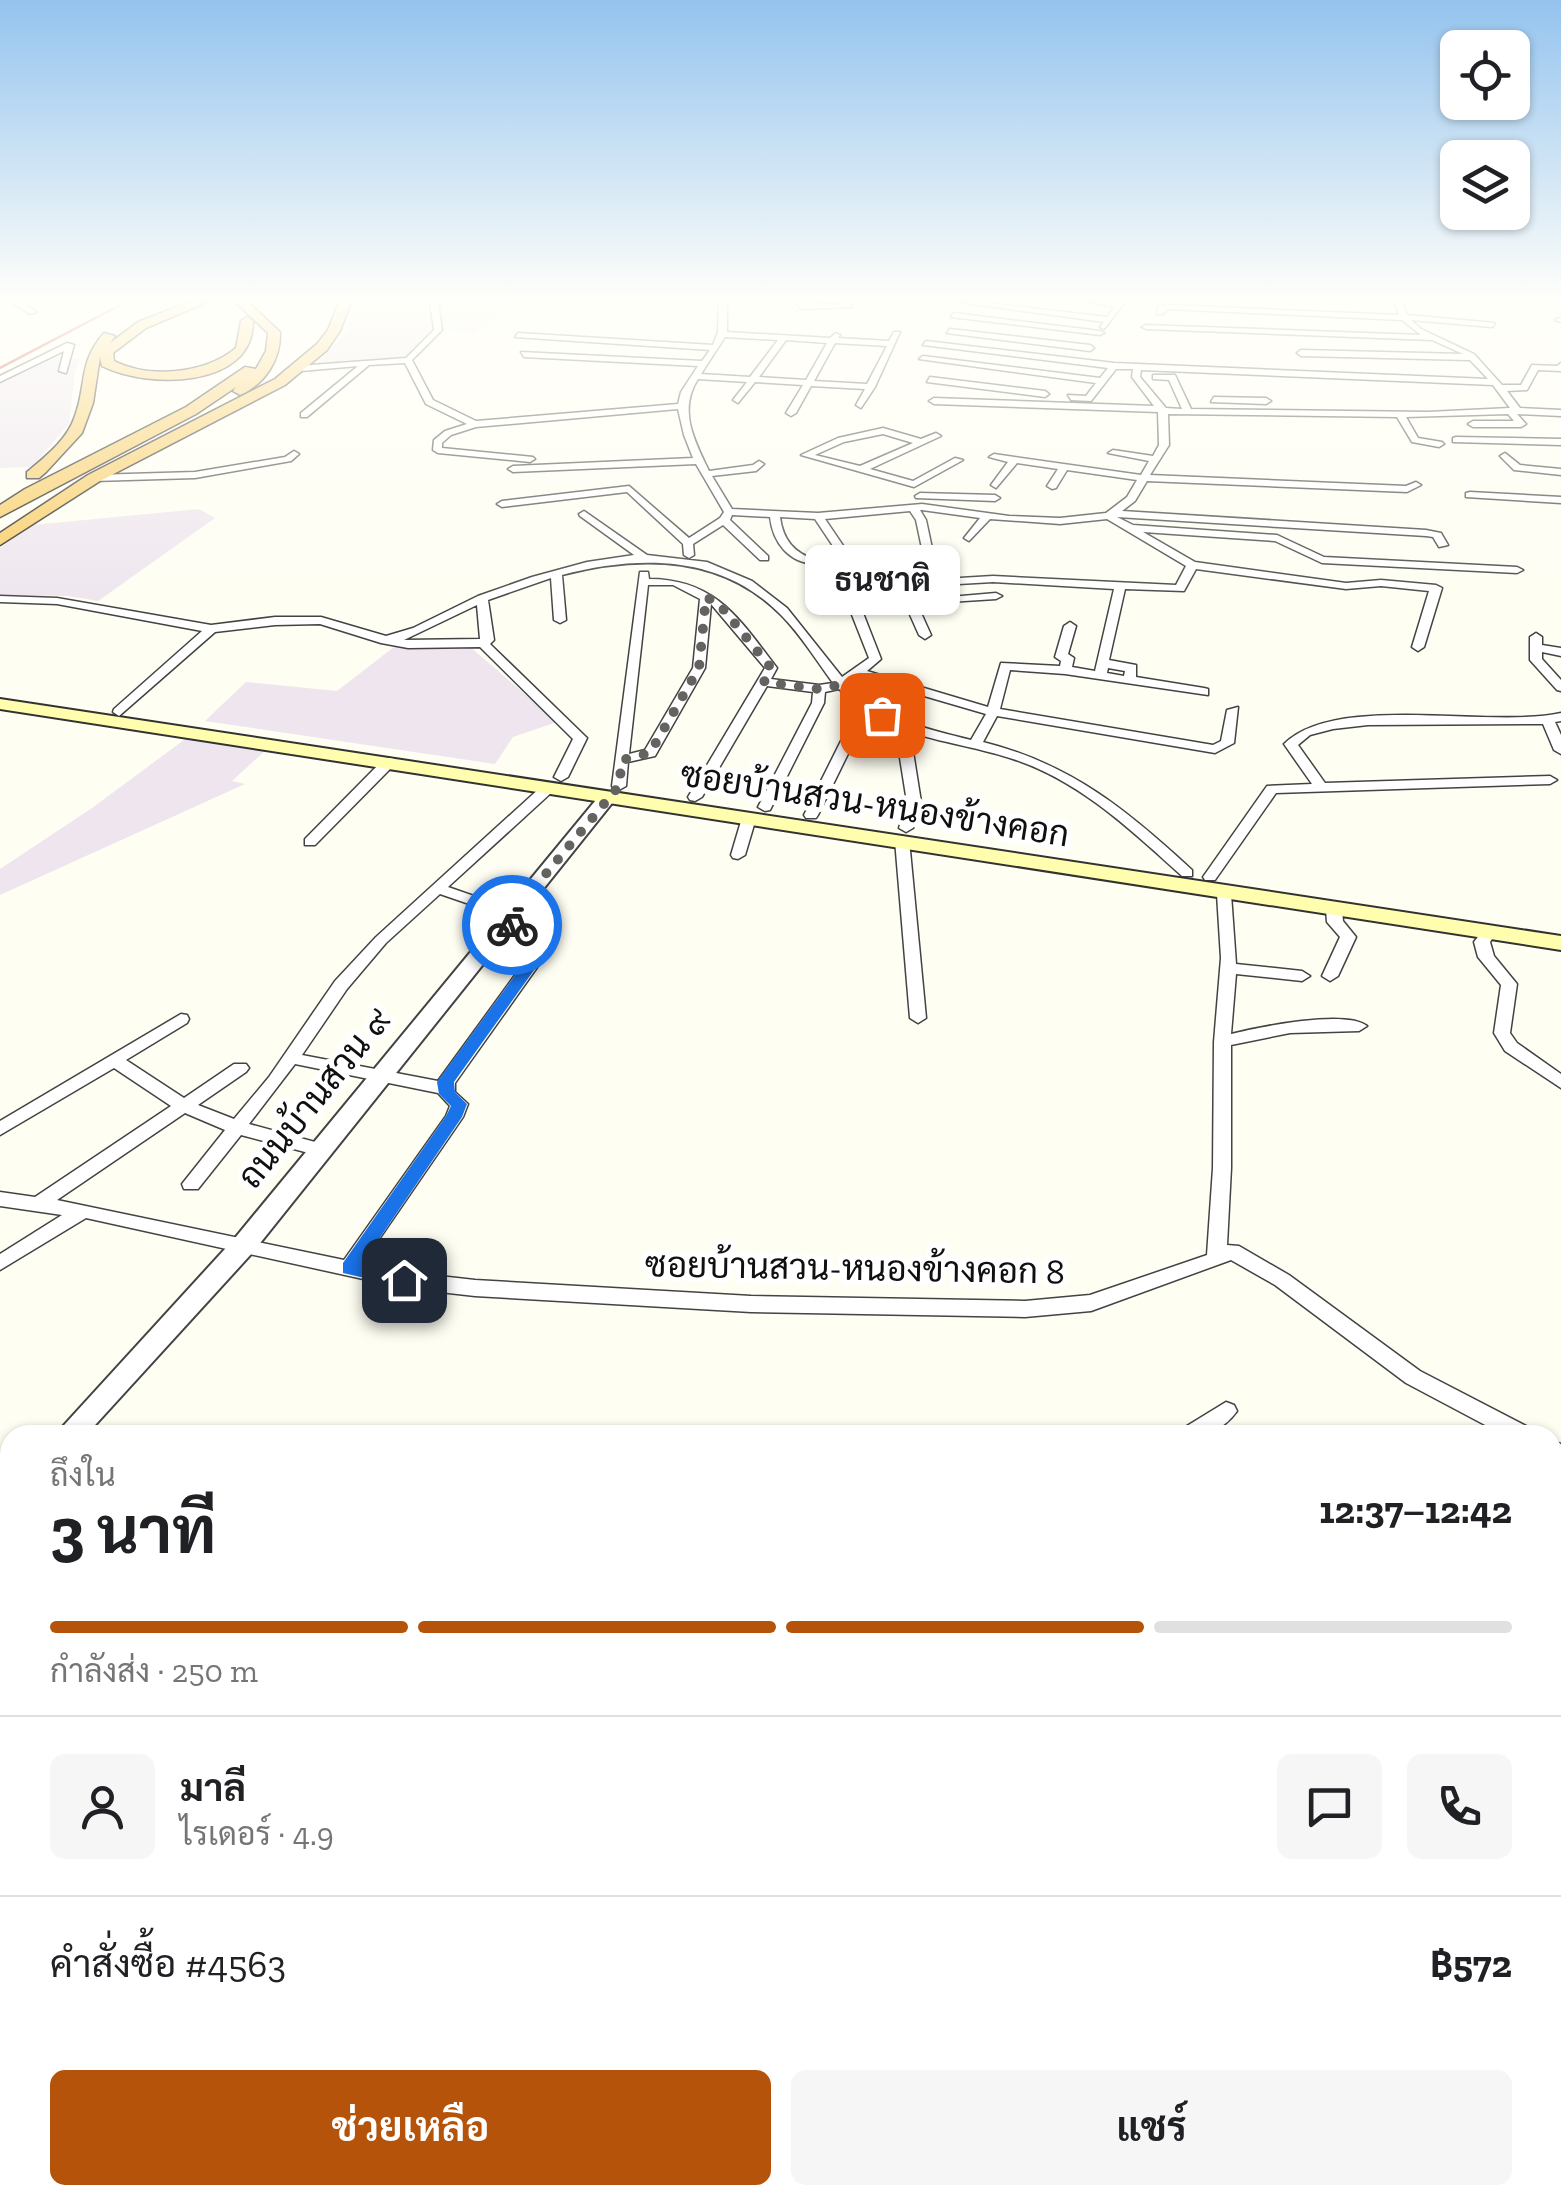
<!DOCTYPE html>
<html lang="th">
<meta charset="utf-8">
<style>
:root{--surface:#fff;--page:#f6f6f6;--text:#202124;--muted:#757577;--line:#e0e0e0;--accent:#b45309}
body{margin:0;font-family:"Zilla Slab",Sarabun,serif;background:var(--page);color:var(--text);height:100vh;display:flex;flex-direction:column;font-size:38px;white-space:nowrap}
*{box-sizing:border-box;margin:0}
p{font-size:32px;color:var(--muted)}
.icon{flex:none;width:55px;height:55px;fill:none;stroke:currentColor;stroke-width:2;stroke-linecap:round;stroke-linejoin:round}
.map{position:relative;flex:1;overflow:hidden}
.drawer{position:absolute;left:0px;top:1425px;width:1562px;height:780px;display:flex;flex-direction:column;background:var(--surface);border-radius:30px 30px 0 0;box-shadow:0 2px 8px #0004}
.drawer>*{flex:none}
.tools{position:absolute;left:1440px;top:30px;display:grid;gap:20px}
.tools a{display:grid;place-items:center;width:90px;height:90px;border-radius:15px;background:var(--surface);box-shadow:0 2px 8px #0004;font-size:50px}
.pin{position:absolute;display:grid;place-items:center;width:85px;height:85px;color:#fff;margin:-42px;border-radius:20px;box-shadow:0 5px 15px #0006}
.courier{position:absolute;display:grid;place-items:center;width:100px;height:100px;margin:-50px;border:8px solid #1a73e8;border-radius:50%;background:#fff;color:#222;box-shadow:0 2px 12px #0007}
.bubble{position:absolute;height:70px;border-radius:15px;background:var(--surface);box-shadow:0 2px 8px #0004;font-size:32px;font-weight:700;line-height:70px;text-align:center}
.summary em{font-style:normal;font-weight:700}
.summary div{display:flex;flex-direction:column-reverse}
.summary{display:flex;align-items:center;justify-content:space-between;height:170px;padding:0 50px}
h1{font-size:65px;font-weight:700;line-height:75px}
.bar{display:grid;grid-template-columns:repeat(4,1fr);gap:15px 10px;align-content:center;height:120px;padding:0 50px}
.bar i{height:12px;border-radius:8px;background:var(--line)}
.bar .selected{background:var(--accent)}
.bar p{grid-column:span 4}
.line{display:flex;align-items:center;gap:25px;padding:0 50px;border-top:2px solid var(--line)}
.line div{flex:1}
.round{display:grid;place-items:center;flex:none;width:105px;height:105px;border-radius:15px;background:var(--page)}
.primary-button{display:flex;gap:20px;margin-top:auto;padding:20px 50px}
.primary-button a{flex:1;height:115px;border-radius:15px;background:var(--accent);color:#fff;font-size:40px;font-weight:700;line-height:115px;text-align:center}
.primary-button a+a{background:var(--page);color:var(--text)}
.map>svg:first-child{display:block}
</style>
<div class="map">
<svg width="1561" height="2205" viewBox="0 0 1561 2205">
<rect width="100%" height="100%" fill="#fffef3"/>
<!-- industrial -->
<g fill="#eee5ee">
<polygon points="357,302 511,302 474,333 447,329 419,357 316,365 347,330"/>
<polygon points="49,356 81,359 75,371 69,424 32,467 0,468 0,381"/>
<polygon points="199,509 215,518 98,601 68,596 0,595 0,548 32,525"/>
<polygon points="468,645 557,722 513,737 495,764 205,721 246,682 337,691 394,647"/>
<polygon points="188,737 267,749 232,781 245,784 0,895 0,869 92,808"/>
<polygon points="1553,1996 1561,2000 1561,2205 1449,2205 1454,2195 1552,2195"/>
</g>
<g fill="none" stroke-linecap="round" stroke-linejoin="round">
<!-- minor casing -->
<g stroke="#434343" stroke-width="3">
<g id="minor">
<polygon points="11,302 21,302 37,312 30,314"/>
<path d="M430,302H438L442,330L412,360L433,400L476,421L678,404L681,392L698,366L524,357L521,352L702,361L710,350L515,337L518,333L713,345L718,332L719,302H727V332L830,338L836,333L840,335L838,338L889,341L894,332H900L875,387L861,408L856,405L865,389L811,386L796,413L791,416L786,413L803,385L755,382L738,403L733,400L747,382L698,379C678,410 694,440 709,471L753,465L759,461L764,464L756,471L712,476L732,509L818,513L922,504L1009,516L1060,518L1106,513L1127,497L1137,480L1067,470L1056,488L1052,489L1047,486L1058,469L1017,463L996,488L991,485L1008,462L989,457L994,454L1141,475L1149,461L1108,453L1113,450L1153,456L1159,445L1158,412L934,404L929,401L934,398L1154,406L1132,377L1133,369H1116L1091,401L1071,400L1068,395L1086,396L1096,383L919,359L923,356L1100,378L1108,368L923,345L926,341L1114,363L1488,379L1470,360L1301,356L1297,353L1301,350L1463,354L1432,340L1146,329L1142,327L1146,325L1421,335L1402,320L1167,309L1163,314H1157L1158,306L1167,305L1399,315L1394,302H1402L1407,315L1495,323L1492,327L1411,320L1421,329L1474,354L1502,385H1521L1532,365L1557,366L1561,363V371L1538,370L1527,390L1507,391L1520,408L1561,410V416L1517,414L1526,424L1521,427H1473L1468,424L1473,421H1514L1508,414L1406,417L1418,438L1442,442L1444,444L1439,447L1412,442L1397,417L1168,414L1169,445L1150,475L1406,486L1416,482L1421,485L1407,492L1147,481L1135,501L1122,511L1426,530L1441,533L1448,545L1439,547L1433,537L1426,536L1117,517L1133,525L1277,535L1324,557L1517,567L1523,570L1517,573L1322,563L1275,541L1143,532L1195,562L1346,583L1381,580L1436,585L1442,588L1424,647L1418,651L1412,647L1429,591L1381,586L1346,589L1196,569L1184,591L1125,589L1109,660L1136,665V677L1204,688L1208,689V695L1065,674L1010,670L1000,709L1213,745L1221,741L1227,710L1238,707L1234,743L1215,753L997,716L983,742C1071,764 1127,810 1192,870V876H1182C1131,830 1080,781 1013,759C965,743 912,740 868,713L818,815L816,818H806L804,815L858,707L839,689L825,692L824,703L770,810L765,811L758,807L812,703L813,692L767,686L702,797L695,801L690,800L688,797L765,668L711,604L705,668L655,756L628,762L626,786L619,790L614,789L612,786L640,572H648L649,579C716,579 740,620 777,668L771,679L819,685L833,683C816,660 801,635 781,615C721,554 639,555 562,575L566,620L560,623L554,620L551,578L488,600L494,640L490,644L587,738L568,777L561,781L554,777L573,739L480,647L408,648L381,643L320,624L275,625L215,632L119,716L113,712L114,709L202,631L57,604L0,602V596L57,598L211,625L275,617H321L386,636L413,628L478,596L532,577L587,562L634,555L580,516L579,514L584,511L647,555L707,562L752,581L787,608L842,677L869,658L841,587L843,585L993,576L1176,585L1186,566L1107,519L1060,524L990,519L969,541L964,538L980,518L922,510H920L926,520L933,553L928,556L923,553L916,520L910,511L825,519L844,547L839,550L835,549L815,519L780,517C783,540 794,553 816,560V564C789,563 773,543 770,517L732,515L730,520L768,556V560H760L723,525L693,544L694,555L689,558L684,555L683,544L627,492L502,507L497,504L502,501L629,486L689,538L720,518L724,512L696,464L513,472L508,469L513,466L693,458L684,435L678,409L476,427L451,435L442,443V448L533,457L535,459L530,462L438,453L433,450L434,440L445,431L467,424L426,404L405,363L369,365L307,417H301V413L358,366L301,371L298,366L406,358L434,330ZM725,337L778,340L750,377L701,374ZM786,340L827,343L806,380L759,377ZM835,343L887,346L867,384L814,381ZM1141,370L1493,385L1510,408L1428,412L1191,409L1175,375H1153V379L1169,380L1182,409L1166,408L1140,377ZM993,582L1114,589L1095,671L1072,667L1074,658L1068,654L1076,626L1070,622L1064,626L1055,657L1061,661L1060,666L1001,663L988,707L867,671L881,659L854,590L902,587L899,590L919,635L925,639L931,635L917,604L996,599L1002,596L996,593L915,600L907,587ZM648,585H673L700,599L693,668L645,750L629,754ZM477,605L480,639L404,640ZM1108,668L1125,671L1124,676L1107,673ZM859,677L986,714L971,740C927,729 881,719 848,685Z"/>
<polygon points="795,302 842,305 840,302 848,302 852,307 802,309"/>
<polygon points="957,302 981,302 1107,317 1114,307 1088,302 1125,302 1104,329 1100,327 1104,322"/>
<polygon points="954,313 1100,331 1104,333 1100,335 951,317"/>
<polygon points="1559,318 1561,318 1561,322 1555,320"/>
<polygon points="950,329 1090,345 1094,348 1090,351 947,333"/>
<polygon points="67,343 74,345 66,373 59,371 64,351 0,382 0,376"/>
<polygon points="930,377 1045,391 1049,394 1045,397 927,382"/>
<polygon points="1214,397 1266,398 1271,401 1266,404 1211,402"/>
<path d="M883,428L921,439L936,433L941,436L870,469L913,481L955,458L963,460L914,487L801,455L838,438ZM883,434L913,443L860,466L815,455L844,442Z"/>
<polygon points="1456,437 1561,439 1561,445 1453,442 1453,438"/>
<polygon points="294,451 299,454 291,461 195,478 94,481 89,478 94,475 195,472 285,457"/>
<polygon points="1505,453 1520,465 1561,469 1561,475 1514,470 1500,456"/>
<polygon points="1470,492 1561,497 1561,503 1466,497 1466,493"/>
<polygon points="920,493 995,495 1000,498 995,501 916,498 915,496"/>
<polygon points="1536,633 1542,637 1542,645 1561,648 1561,656 1542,652 1542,659 1561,680 1561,691 1557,690 1530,660 1530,637"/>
<path d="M1561,713V721L1555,722L1561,735V754L1554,750L1543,724L1368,725L1333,729L1310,735L1298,745L1325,783L1550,776L1557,780L1550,784L1276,793L1215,880H1205L1203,877L1267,786L1312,784L1284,744C1336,692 1490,729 1561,713Z"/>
<polygon points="904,735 911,739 921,802 913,828 906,832 899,828 907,802 897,739"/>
<polygon points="389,758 394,759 394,765 315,845 305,845 305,839 384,759"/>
<path d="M547,785L552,786V792L448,887L517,911L520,914L517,917H507L440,894L386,943L347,989L302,1055L438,1081L537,945L538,938L535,934L500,926L497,923L500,920L505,918L545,928L554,937L553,945L455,1083V1092L468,1104L463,1117L362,1264L404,1272L475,1280L751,1296L1025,1301L1090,1295L1207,1255L1213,1168L1214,1042L1221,958L1217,894L1224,890L1231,894L1236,964L1302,971L1310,976L1302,981L1236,974L1231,1034C1259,1027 1346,1009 1367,1026L1359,1031L1290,1033L1231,1045V1168L1227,1245L1239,1246L1289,1275L1420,1371L1532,1429L1535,1435H1504L1406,1383L1275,1285L1231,1260L1091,1311L1025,1317L751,1312L475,1296L404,1288L86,1218L0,1270V1254L62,1215L0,1206V1192L35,1197L171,1106L114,1068L0,1135V1121L181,1014L187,1015L189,1019L187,1023L126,1060L184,1098L234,1064H246L249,1068L246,1072L198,1105L234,1119L269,1077L335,981L376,937L542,786ZM295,1064L438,1093L450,1106L446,1116L344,1260L57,1200L185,1113L225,1130L182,1184L184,1189H198L241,1135L320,1156L326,1155L329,1150L326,1145L249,1124Z"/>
<polygon points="749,814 756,818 745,855 738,859 733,858 731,855 742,818"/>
<polygon points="902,836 909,840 926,1018 918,1023 910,1018 895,840"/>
<polygon points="1334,905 1342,910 1343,921 1356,937 1338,976 1330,981 1322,976 1340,937 1327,922 1326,910"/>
<polygon points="1488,928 1496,933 1490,942 1494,956 1517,984 1510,1033 1517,1043 1561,1074 1561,1088 1505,1051 1494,1033 1501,985 1478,957 1474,942 1483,930"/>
<path d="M1226,1402L1234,1405L1237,1411C1221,1433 1204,1435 1179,1435L1182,1429Z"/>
<polygon points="1552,1441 1561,1444 1561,1463 1552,1460"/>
<polygon points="1552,1967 1561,1971 1561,1999 1552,1996"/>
<rect x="0" y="2027" width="10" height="28"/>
<polygon points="255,2195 285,2195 288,2205 258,2205"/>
<polygon points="1200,2195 1230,2195 1232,2205 1202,2205"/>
</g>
</g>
<!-- tertiary casing -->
<g stroke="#434343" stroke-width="4">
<g id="tertiary">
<polygon points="606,794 612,795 612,803 253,1252 86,1435 55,1435 235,1238 600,795"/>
<polygon points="10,1488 10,1520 0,1524 0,1491"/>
</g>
</g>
<!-- secondary casing -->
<g stroke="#323232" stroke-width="4">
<polygon id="secondary" points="0,699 1561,936 1561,950 0,709"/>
</g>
<!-- trunk casing -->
<g stroke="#212121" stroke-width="3">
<g id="trunk">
<path d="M190,302H207L146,328L113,353L114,361C150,379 205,374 236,348L241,321L247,317L253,321C254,389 147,389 102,366L100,357L93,403L82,433L46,472L39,478H27V472C46,456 67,440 75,416C87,383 78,363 104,333L115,336L110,343L138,322Z"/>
<path d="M235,302H248L280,332C281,360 265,384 240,395L233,391L236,387L196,414L0,517V505L25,489L186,407L245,367L256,369L266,351L268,333Z"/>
<polygon points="339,302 351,302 340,331 327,350 285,385 100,481 0,545 0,533 88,475 275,379 317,344 328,330"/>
</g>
</g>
<!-- minor -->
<use href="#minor" fill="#fff" fill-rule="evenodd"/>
<!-- tertiary -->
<use href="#tertiary" fill="#fff" fill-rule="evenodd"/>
<!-- secondary -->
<use href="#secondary" fill="#fffeae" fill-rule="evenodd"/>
<!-- trunk -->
<use href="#trunk" fill="#f8cb61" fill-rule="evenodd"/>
<!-- rail -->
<polyline stroke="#c42d24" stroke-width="2.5" points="0,368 126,302"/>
</g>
<!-- sky -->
<linearGradient id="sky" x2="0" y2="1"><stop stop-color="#94c3ee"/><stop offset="0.49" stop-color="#fffffa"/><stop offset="1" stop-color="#fffffa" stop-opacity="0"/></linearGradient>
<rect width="1561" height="611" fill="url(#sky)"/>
<!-- route -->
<polygon fill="#1a73e8" points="512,920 545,928 553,936 552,945 454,1082 455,1092 467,1104 462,1117 362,1264 404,1273 414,1280 404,1287 343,1273 343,1263 446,1116 451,1106 439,1094 437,1082 538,944 535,934 507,928 507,922"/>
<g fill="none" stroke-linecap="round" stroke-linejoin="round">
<!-- done -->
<polyline stroke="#64635f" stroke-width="10" stroke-dasharray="0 18" points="512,925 505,923 619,786 622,760 650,753 699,668 706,597 719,604 771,668 764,682 819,689 840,685 882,715"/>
</g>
<g text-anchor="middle" stroke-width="10" stroke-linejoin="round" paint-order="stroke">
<!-- street labels -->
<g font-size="35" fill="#101010" stroke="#fff">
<text transform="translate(875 804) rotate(9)" y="12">ซอยบ้านสวน-หนองข้างคอก</text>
<text transform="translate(314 1098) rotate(-51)" y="12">ถนนบ้านสวน ๙</text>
<text transform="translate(855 1268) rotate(1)" y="12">ซอยบ้านสวน-หนองข้างคอก 8</text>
</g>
</g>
</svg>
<div class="tools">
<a><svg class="icon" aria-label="locate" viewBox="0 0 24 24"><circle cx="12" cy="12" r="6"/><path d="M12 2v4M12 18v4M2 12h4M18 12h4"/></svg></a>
<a><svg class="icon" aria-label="layers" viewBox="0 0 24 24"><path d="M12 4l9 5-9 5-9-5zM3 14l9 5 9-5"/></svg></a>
</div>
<div class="pin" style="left:882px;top:715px;background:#ea580c"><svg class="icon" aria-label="bag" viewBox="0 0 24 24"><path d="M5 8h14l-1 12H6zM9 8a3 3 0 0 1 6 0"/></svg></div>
<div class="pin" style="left:404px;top:1280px;background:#1f2937"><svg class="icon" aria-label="home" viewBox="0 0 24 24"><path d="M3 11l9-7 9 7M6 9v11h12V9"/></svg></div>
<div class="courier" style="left:512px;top:925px"><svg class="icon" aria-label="bike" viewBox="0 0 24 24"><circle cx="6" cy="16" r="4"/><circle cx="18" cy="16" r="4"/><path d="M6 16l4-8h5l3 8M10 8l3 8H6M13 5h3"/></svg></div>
<div class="bubble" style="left:805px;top:545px;width:155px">ธนชาติ</div>
<section class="drawer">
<div class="summary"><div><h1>3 นาที</h1><p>ถึงใน</p></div><em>12:37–12:42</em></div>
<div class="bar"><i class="selected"></i><i class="selected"></i><i class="selected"></i><i></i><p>กำลังส่ง · 250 m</p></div>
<div class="line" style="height:180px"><a class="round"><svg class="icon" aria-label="person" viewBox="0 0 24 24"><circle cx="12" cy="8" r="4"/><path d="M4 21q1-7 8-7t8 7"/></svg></a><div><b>มาลี</b><p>ไรเดอร์ · 4.9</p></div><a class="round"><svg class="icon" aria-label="chat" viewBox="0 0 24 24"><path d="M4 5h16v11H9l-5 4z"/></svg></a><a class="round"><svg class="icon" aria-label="phone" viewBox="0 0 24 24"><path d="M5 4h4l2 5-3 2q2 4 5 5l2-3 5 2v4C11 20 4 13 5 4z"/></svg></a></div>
<div class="line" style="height:130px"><div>คำสั่งซื้อ #4563</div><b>฿572</b></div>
<div class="primary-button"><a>ช่วยเหลือ</a><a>แชร์</a></div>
</section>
</div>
